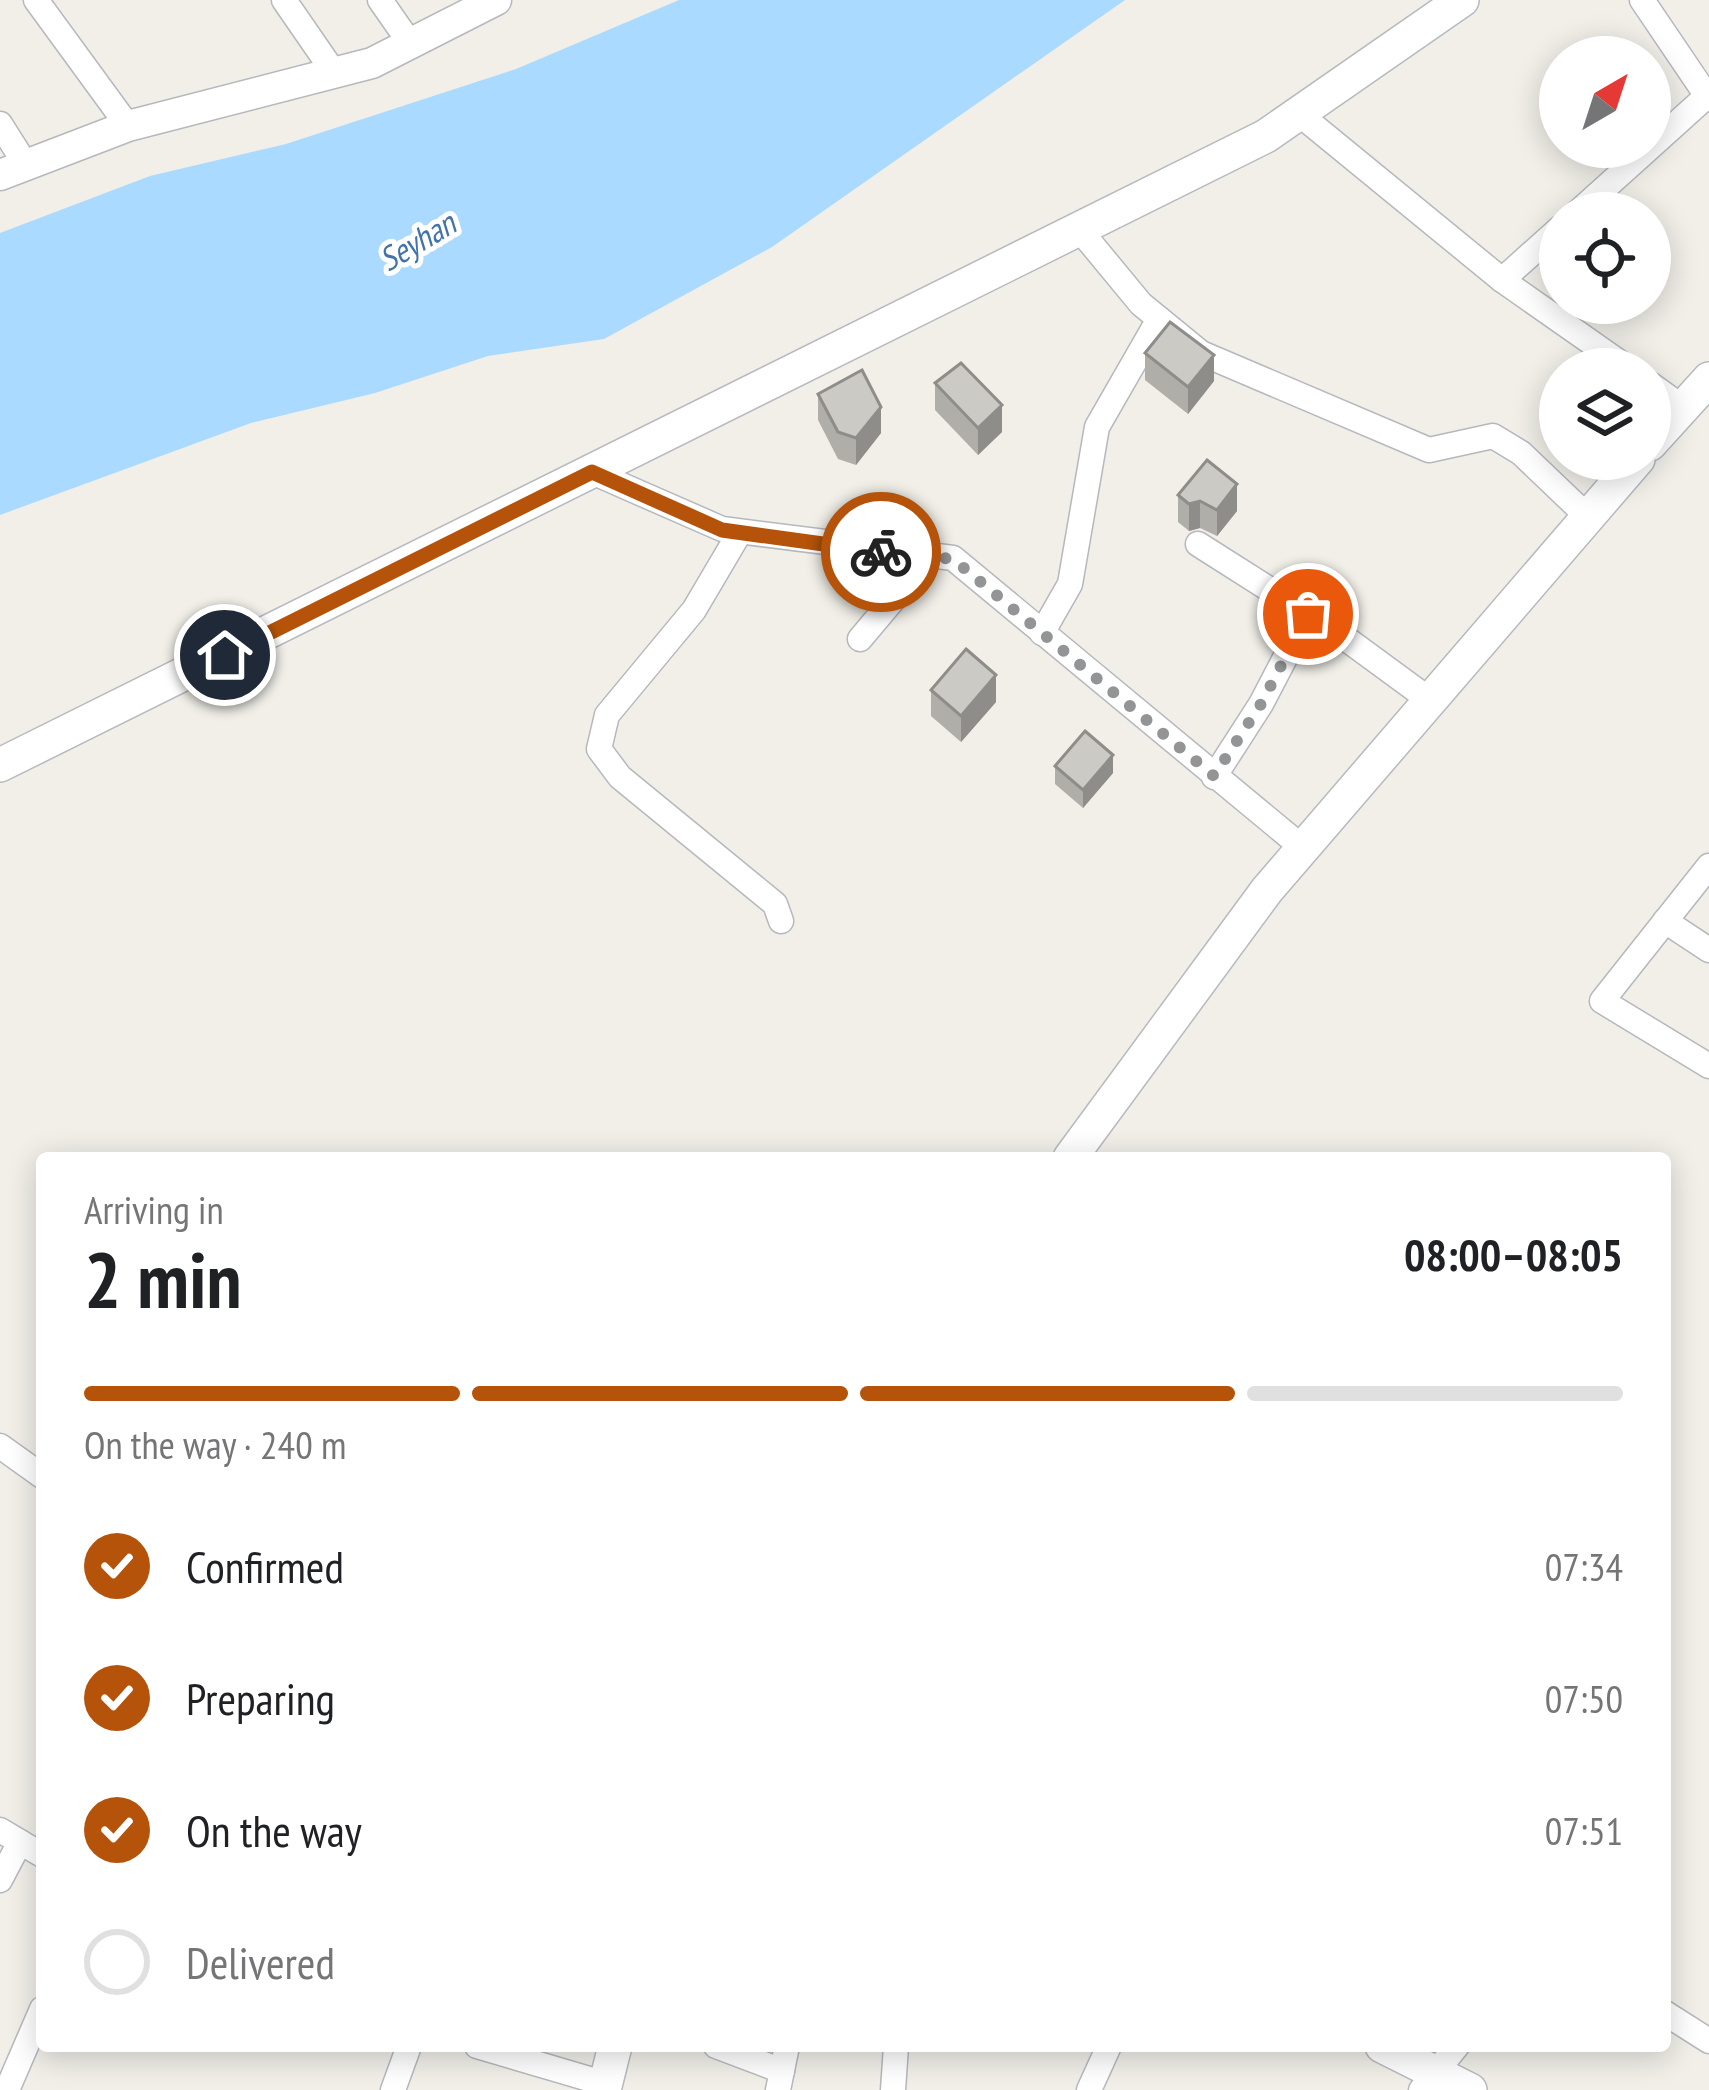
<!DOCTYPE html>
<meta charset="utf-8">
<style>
:root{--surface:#fff;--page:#f6f6f6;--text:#202124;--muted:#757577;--line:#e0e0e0;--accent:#b45309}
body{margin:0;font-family:"PT Sans Narrow",sans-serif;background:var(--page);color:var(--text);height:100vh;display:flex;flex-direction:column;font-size:45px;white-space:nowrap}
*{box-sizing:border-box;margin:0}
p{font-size:39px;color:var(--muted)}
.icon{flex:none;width:66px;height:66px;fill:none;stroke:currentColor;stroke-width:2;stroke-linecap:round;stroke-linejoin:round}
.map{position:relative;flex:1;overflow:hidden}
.sheet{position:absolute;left:36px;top:1152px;width:1635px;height:900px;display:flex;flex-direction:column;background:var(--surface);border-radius:12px;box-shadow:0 6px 30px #0003}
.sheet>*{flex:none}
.needle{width:78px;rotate:39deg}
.fabs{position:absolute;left:1539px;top:36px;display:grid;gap:24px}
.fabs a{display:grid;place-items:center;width:132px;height:132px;border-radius:50%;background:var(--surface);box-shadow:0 6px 30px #0003;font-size:60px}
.pin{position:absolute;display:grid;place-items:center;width:102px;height:102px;color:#fff;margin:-51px;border:6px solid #fff;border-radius:50%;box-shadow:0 3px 12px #0007}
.courier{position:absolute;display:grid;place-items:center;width:120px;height:120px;margin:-60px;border:9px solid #b45309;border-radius:50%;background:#fff;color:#222;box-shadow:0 3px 15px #0007}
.head em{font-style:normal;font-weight:700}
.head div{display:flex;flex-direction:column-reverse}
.head{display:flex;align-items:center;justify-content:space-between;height:204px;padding:0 48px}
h1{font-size:78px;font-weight:700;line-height:90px}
.bar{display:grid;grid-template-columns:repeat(4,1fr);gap:18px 12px;align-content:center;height:144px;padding:0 48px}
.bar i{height:15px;border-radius:9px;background:var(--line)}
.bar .on{background:var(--accent)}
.bar p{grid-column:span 4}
ol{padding:0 48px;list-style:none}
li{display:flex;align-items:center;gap:36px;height:132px}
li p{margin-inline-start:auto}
li .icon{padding:12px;border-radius:50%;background:var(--accent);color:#fff;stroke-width:4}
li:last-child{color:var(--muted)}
li i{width:66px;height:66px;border:6px solid var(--line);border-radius:50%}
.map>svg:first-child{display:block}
</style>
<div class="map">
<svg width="1709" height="2090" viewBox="0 0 1709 2090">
<rect width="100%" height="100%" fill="#f1efe8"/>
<!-- water -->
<polygon fill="#aadaff" points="679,0 1125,0 772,247 604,339 488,356 375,393 251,423 0,515 0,233 150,176 286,144 516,69"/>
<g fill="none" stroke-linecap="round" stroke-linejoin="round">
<!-- minor casing -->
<g stroke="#b5b8bc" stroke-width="27">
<g id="minor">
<polyline points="36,0 128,126"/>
<polyline points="284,0 335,74"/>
<polyline points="380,0 410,43"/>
<polyline points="1642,0 1709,99"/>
<polyline points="1298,113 1502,280 1629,369"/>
<polyline points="0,124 26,165"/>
<polyline points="1577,213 1707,96"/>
<polyline points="1079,229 1141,304 1201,353 1429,450 1493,436 1521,453 1588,517"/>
<polyline points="1502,280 1560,228"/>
<polyline points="1650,384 1682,407"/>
<polyline points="592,472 722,529 953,558 1303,848"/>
<polyline points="740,532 694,610 607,715 599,749 620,777 775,904 781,921"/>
<polyline points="1198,544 1341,635 1431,701"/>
<polyline points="1042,633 1070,584 1097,427 1159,319"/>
<polyline points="860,639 929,557"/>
<polyline points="1214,777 1261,704 1308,614"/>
<polyline points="1709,866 1602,1001 1709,1066"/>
<polyline points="1665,921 1709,950"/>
<polyline points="0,1446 42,1476"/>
<polyline points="0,1830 42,1855"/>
<polyline points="0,1880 20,1842"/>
<polyline points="1665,2013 1709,2041"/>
<polyline points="477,2046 606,2084"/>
<polyline points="716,2046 782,2071"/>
<polyline points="7,2090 42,2009"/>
<polyline points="393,2090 409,2046"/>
<polyline points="778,2090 787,2046"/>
<polyline points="893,2090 896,2046"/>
<polyline points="1089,2090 1109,2046"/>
<polyline points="1421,2090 1457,2046"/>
</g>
</g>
<!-- tertiary casing -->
<g stroke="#b5b8bc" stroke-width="33">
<polyline id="tertiary" points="0,175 128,126 372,63 496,0"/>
</g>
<!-- secondary casing -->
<g stroke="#b6babf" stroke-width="36">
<g id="secondary">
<polyline points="1650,444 1709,379"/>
<polyline points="0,765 1266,136 1462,0"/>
<polyline points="1070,1158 1267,890 1638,459"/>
<polyline points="1382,2046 1470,2090"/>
<polyline points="604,2090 615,2046"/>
</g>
</g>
<!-- minor -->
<use href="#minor" stroke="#fff" stroke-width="24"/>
<!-- tertiary -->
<use href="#tertiary" stroke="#fff" stroke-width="30"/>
<!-- secondary -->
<use href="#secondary" stroke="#fff" stroke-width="33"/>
</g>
<!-- wall -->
<g fill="#afaea9">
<polygon points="1145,353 1214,381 1188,414 1145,380"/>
<polygon points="935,383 1002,432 978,455 935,410"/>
<polygon points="818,394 881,433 856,465 838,459 818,420"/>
<polygon points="1178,495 1237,511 1217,536 1200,528 1189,531 1178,522"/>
<polygon points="931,690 996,702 961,742 931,716"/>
<polygon points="1055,766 1113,773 1083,808 1055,784"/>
</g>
<!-- shaded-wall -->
<g fill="#8f8d8a">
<polygon points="1214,355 1214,381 1188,414 1188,387"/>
<polygon points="1002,405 1002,432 978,455 978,428"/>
<polygon points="881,407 881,433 856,465 856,438"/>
<polygon points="1237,484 1237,511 1217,536 1217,510"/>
<polygon points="1200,501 1200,528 1189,531 1189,504"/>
<polygon points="996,675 996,702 961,742 961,716"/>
<polygon points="1113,755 1113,773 1083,808 1083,790"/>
</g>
<!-- building -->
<g fill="#cccac5" stroke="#8f8d8a" stroke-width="3">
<polygon points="1170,322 1214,355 1188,387 1145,353"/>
<polygon points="961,363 1002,405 978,428 935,383"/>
<polygon points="862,370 881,407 856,438 838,432 818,394"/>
<polygon points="1207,460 1237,484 1217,510 1200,501 1189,504 1178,495"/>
<polygon points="966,649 996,675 961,716 931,690"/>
<polygon points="1085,731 1113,755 1083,790 1055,766"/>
</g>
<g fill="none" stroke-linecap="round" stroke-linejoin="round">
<!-- done -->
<polyline stroke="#929495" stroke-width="12" stroke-dasharray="0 21.6" points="881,552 953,559 1214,776 1261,704 1308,614"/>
<!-- route -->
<polyline stroke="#b45309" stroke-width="15" points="225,655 592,472 722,530 881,552"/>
</g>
<g text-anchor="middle" stroke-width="10" stroke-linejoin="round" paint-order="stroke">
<!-- water labels -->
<g font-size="33" font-style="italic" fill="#4174aa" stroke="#fff">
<text transform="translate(417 241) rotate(-31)" y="12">Seyhan</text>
</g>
</g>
</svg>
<div class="fabs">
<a><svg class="needle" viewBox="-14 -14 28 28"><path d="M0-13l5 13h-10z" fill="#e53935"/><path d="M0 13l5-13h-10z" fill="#757577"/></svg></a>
<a><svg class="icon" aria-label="locate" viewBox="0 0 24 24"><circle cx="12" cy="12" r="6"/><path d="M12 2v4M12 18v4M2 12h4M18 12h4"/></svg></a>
<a><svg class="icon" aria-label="layers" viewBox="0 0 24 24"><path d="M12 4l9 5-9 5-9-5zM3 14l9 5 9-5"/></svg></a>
</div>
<div class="pin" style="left:1308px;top:614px;background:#ea580c"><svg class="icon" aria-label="bag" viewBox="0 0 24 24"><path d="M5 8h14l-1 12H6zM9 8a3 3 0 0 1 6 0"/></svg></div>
<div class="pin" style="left:225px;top:655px;background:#1f2937"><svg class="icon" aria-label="home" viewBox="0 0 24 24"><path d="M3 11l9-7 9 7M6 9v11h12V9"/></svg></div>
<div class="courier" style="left:881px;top:552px"><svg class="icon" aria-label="bike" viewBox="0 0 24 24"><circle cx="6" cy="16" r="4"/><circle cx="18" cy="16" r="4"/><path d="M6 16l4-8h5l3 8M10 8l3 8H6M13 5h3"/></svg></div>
<section class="sheet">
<div class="head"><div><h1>2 min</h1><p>Arriving in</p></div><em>08:00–08:05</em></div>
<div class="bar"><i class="on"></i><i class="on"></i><i class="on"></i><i></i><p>On the way · 240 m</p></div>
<ol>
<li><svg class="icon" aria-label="check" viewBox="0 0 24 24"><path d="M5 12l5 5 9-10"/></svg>Confirmed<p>07:34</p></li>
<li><svg class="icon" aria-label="check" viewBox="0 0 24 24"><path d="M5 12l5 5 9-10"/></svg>Preparing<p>07:50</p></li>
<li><svg class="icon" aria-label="check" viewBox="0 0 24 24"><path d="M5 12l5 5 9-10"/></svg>On the way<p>07:51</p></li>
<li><i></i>Delivered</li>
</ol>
</section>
</div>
